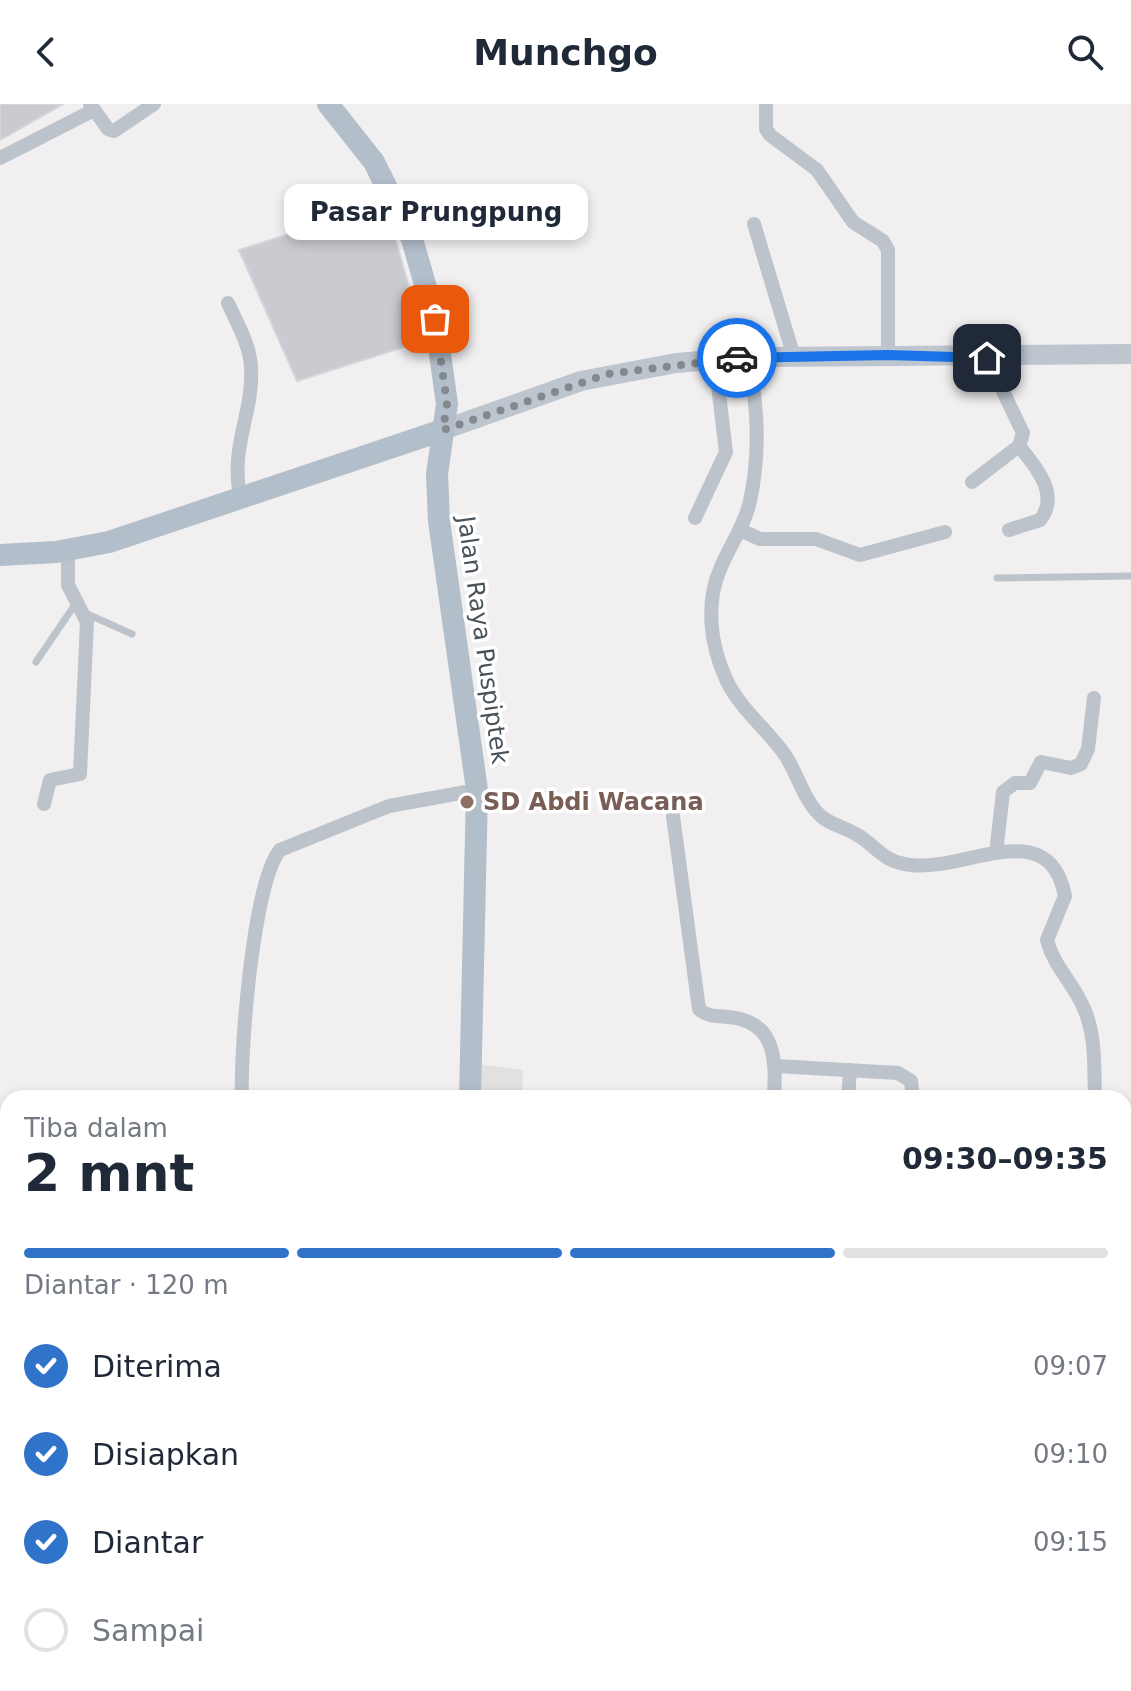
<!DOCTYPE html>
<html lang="id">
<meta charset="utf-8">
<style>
:root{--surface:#fff;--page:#f2f2f3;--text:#1f2937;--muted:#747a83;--line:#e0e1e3;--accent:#2f73cb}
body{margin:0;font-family:"DejaVu Sans",sans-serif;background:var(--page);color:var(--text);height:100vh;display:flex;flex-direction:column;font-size:30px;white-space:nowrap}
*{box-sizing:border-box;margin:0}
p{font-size:26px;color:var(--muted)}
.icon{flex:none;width:44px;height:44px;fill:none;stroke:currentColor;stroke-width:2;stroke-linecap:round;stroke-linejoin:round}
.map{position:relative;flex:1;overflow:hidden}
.panel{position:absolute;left:0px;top:986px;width:1132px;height:602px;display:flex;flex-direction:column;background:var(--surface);border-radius:24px 24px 0 0;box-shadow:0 4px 12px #0003}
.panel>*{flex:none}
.pin{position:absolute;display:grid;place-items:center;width:68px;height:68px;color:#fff;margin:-34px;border-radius:16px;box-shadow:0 4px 12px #0006}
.courier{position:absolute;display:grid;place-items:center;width:80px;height:80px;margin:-40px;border:6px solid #1a73e8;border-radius:50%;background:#fff;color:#222;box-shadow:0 2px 10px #0007}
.bubble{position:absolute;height:56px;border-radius:16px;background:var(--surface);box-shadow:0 4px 12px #0003;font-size:26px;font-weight:700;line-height:56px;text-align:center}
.headline em{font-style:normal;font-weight:700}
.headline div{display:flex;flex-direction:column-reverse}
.headline{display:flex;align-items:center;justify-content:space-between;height:136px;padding:0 24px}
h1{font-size:52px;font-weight:700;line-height:60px}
.bar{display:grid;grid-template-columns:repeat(4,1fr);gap:12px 8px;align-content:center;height:96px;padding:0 24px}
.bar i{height:10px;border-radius:6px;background:var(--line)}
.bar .active{background:var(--accent)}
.bar p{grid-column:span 4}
ol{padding:0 24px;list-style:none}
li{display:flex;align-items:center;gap:24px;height:88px}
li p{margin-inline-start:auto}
li .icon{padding:8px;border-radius:50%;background:var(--accent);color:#fff;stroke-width:4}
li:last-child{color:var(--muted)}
li i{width:44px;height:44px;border:4px solid var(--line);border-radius:50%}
header{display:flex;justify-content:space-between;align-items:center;height:104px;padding:0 24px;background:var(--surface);font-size:36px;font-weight:700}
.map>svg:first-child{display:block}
</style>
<header><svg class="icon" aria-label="back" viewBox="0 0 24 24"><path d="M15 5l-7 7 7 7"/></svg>Munchgo<svg class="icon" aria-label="search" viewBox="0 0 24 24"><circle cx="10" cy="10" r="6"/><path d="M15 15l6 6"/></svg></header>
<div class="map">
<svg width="1131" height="1587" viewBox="0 0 1131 1587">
<rect width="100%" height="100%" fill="#f1efef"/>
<!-- education -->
<polygon fill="#e2e0e0" points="479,960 523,966 522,994 477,994"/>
<!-- building -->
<g fill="#c9cbd1" stroke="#d4d5da" stroke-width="2">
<polygon points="0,0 63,0 0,36"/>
<polygon points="380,101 394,130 423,233 410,241 297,277 239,146"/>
</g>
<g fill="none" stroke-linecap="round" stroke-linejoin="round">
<!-- lane -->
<g stroke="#bcc3ca" stroke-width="7">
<polyline points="997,474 1131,472"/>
<polyline points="85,509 132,530"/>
<polyline points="36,558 76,499"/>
</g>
<!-- street -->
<g stroke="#bcc3ca" stroke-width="14">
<polyline points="90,0 108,25 114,27 154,0"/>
<polyline points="766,0 766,25 770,31 817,66 853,118 883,137 888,146 888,251"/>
<polyline points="0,54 94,6"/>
<polyline points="754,120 794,253"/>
<path d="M228,199C237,219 250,241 251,263C254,308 230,341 240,392"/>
<path d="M749,253C757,303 761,347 750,397C745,421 730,441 721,463C705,498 710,540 726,575C739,604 767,625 785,651C798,670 804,698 822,713C832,721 844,723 854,729C877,741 881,758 911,761C965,768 1049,709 1065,792L1047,836C1054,864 1075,880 1085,907C1096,933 1094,966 1095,994"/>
<polyline points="972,378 1019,342 1023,329 987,254"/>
<polyline points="695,414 726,348 715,256"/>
<polyline points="740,426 760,435 816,435 860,451 945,428"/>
<path d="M1009,426L1040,416C1061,390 1034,361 1019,342"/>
<polyline points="44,700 50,676 80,670 87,518 68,481 68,446"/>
<path d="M673,712L699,905C707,913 718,912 728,913C776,917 776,955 774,994"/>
<polyline points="996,749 1003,688 1015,679 1030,679 1041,658 1071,664 1081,660 1088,645 1094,594"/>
<polyline points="776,962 898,969 911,977 913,994"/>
<path d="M242,994C240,948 253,778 280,746L389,702L477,686"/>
<polyline points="848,994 850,966"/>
<polyline points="1124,1125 1131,1127"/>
<polyline points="1124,1488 1131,1369"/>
<polyline points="1116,1587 1117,1580"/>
</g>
<!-- secondary -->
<polyline stroke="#bdc5ce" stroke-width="20" points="443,326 581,277 676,259 749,253 1131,250"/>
<!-- primary -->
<g stroke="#b2beca" stroke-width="22">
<polyline points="328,0 374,58 412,135 435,215 447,300 437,370 439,417 477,686 470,994"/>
<polyline points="0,451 56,448 109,438 443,326"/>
<polyline points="324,1587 325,1580"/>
</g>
</g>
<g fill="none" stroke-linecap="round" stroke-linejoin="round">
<!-- done -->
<polyline stroke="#84898e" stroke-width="8" stroke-dasharray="0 14.4" points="435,215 447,300 443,326 608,270 737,254"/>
<!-- route -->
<polyline stroke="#1a73e8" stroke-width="10" points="737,254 888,251 987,254"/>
</g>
<!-- markers -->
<circle fill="#8d6e63" stroke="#fff" stroke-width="3" cx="467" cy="698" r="8"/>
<g text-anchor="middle" stroke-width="7" stroke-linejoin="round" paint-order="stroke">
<!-- street labels -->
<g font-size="24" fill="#49525a" stroke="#fff">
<text transform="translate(483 536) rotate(82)" y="8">Jalan Raya Puspiptek</text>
</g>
<!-- education labels -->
<g font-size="24" font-weight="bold" fill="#785e54" stroke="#fff" text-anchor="start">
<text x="483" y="706">SD Abdi Wacana</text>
</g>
</g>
</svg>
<div class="pin" style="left:435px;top:215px;background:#ea580c"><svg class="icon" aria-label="bag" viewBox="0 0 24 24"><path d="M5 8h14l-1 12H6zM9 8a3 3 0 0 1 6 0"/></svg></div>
<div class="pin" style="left:987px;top:254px;background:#1f2937"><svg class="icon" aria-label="home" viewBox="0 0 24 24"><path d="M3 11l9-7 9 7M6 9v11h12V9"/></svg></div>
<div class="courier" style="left:737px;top:254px"><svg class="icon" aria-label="car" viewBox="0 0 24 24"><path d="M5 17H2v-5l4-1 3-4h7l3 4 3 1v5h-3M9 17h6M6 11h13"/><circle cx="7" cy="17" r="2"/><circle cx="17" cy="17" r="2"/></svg></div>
<div class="bubble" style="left:284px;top:80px;width:304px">Pasar Prungpung</div>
<section class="panel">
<div class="headline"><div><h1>2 mnt</h1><p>Tiba dalam</p></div><em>09:30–09:35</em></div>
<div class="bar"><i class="active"></i><i class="active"></i><i class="active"></i><i></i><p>Diantar · 120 m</p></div>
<ol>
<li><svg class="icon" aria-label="check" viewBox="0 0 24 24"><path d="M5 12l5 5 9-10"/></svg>Diterima<p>09:07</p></li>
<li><svg class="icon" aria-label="check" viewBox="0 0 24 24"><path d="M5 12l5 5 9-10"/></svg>Disiapkan<p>09:10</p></li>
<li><svg class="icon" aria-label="check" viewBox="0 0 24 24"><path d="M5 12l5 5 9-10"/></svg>Diantar<p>09:15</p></li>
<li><i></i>Sampai</li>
</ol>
</section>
</div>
